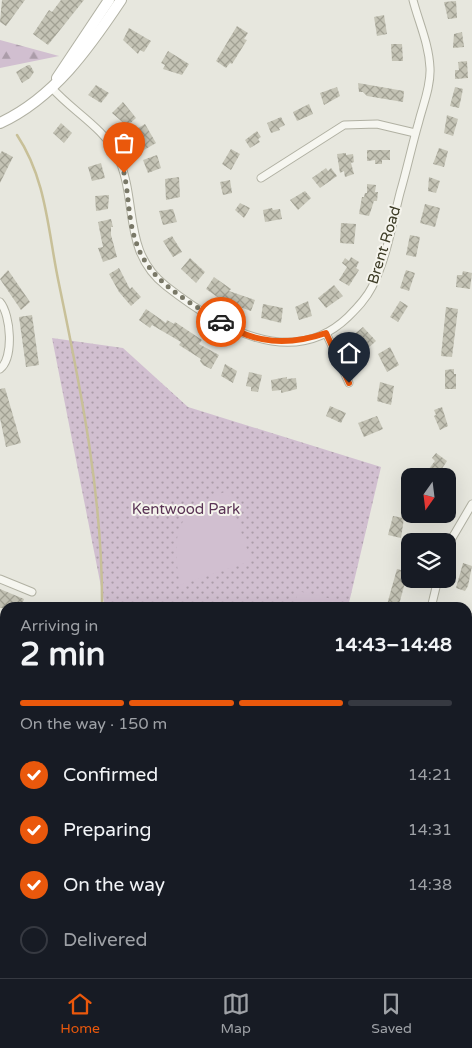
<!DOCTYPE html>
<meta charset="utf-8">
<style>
:root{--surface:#171b24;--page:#242831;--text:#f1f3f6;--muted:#9ea1a6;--line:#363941;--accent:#ea580c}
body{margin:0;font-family:"Varela Round",sans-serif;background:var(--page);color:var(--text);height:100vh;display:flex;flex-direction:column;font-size:19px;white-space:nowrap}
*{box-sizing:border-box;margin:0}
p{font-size:16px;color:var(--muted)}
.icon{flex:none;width:28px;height:28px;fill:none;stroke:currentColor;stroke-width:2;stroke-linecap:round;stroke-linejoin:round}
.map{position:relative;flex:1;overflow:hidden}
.details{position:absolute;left:0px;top:602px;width:472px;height:376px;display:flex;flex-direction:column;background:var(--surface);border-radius:15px 15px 0 0;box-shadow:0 5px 20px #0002}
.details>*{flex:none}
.needle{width:32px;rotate:194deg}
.tools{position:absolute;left:401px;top:468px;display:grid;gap:10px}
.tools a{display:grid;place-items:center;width:55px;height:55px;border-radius:10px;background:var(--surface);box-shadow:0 5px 20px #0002;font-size:25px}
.pin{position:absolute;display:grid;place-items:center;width:42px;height:42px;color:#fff;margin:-51px -21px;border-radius:50% 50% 50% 0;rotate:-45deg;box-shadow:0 0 5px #0007}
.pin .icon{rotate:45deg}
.courier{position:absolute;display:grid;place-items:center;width:50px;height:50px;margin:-25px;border:4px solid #ea580c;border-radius:50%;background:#fff;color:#222;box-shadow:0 1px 6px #0007}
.summary em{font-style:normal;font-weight:800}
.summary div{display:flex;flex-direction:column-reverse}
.summary{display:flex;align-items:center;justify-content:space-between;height:85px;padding:0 20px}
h1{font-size:32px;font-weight:800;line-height:38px}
.bar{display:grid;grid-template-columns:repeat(4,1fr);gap:8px 5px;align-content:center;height:60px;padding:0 20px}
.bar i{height:6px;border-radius:4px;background:var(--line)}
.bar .selected{background:var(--accent)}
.bar p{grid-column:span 4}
ol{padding:0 20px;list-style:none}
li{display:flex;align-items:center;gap:15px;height:55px}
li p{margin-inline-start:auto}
li .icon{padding:5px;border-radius:50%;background:var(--accent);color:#fff;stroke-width:4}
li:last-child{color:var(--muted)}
li i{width:28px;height:28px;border:2px solid var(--line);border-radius:50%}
.tab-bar{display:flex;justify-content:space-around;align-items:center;height:70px;border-top:1px solid var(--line);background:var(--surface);font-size:14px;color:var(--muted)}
.tab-bar a{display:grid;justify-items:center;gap:2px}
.tab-bar .selected{color:var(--accent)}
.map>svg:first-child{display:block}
</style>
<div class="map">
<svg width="472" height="978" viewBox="0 0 472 978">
<defs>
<pattern id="forest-firs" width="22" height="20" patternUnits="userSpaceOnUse" patternTransform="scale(1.25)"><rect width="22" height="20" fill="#d1bfd0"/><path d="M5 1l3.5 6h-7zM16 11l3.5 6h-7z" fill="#ab9ca9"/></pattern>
<pattern id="park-dots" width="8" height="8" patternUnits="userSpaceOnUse" patternTransform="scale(1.25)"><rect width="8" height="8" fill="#d1bfd0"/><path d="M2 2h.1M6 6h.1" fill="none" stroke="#ab9ca9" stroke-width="1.8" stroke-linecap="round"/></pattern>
<pattern id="building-cross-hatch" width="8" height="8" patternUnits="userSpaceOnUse" patternTransform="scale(1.25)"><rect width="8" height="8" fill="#c4c3b5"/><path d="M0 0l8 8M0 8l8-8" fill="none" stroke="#a1a093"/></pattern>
</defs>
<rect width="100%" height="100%" fill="#e7e7de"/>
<!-- forest -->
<polygon fill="url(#forest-firs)" points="0,40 59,56 0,68"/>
<!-- park -->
<polygon fill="url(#park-dots)" points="52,338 123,348 188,407 381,467 348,607 105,607"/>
<!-- pitch -->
<g fill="#d1bfd0">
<path d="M227,491L251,561L180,585C171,534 175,510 227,491Z"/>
<polygon points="298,591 336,600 334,607 294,607"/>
</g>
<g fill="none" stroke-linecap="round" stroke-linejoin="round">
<!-- stream -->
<g stroke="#c8c098" stroke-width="2.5">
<path d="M17,135C47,180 48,233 59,284C81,390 103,498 102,608"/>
<polyline points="254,974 257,978"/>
</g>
</g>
<!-- building -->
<g fill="url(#building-cross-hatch)">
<polygon points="2,0 25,0 6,26 0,22"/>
<polygon points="61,0 84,0 48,45 33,34 49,10 52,12"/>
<polygon points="456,1 457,18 448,19 444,2"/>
<polygon points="384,15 387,34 377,36 374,17"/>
<polygon points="237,26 248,33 244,39 247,40 232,64 230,63 226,68 216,61"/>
<polygon points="129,28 151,41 144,52 140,50 138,54 123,40"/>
<polygon points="462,32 464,47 453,48 454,34"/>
<polygon points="391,44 402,44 403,61 392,61"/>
<polygon points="168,51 189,64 182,75 163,69 165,65 161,63"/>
<polygon points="467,61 468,78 455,79 455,70 459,70 458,62"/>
<polygon points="28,65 30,65 34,72 30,78 22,83 16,72"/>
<polygon points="358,83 404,91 403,102 367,96 363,92 359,92"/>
<polygon points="96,85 109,93 101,103 88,95"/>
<polygon points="337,87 340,96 324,105 320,93"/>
<polygon points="455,87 463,89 459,108 450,106"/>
<polygon points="123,102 136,118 127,126 112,113"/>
<polygon points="309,104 313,114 297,121 293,112"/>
<polygon points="447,115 458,119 453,136 444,133"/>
<polygon points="281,117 285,125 279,128 280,130 271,133 267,123"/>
<polygon points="61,123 72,133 64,143 53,133"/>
<polygon points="145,124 156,143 144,150 133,131"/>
<polygon points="257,131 261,137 258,139 260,142 250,148 245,140"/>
<polygon points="439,148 448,151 444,167 433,164"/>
<polygon points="231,149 240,154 231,170 222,164"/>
<polygon points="367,150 390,150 390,160 382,160 382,164 375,164 375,160 367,161"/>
<polygon points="2,151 13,157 0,183 0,154"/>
<polygon points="346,153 346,155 353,154 354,162 351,163 354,174 345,177 344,171 340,173 337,154"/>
<polygon points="157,155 161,168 148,173 143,160"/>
<polygon points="101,163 105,178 92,181 88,167"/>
<polygon points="326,168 328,171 331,168 337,176 320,188 312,178"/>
<polygon points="179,177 180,197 166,200 165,179"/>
<polygon points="429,177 440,181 436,193 428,191"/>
<polygon points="230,180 232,193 223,195 220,182"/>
<polygon points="367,184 376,185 375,192 378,192 377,201 374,201 369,216 359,214 362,197 364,197 365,193 367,193"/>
<polygon points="305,191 311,198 298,210 290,200"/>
<polygon points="109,195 108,209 96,211 95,196"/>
<polygon points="240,203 250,208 244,218 235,210"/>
<polygon points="425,204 440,208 435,227 420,223"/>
<polygon points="272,208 273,210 280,209 282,219 265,222 263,210"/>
<polygon points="173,209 177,222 163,225 159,211"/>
<polygon points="111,219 113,227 111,227 111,235 117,257 103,262 98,248 103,247 98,222"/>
<polygon points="341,223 356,224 354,244 340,243"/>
<polygon points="410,235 420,237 416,257 406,255"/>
<polygon points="172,236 182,252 173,257 163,241"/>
<polygon points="351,257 359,262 356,268 359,270 349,286 339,280 347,267 342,263 345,258 349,261"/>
<polygon points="190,258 205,272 196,283 181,269"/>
<polygon points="119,268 130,289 132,287 141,297 131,306 119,292 109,274"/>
<polygon points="8,270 30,302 21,310 0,279"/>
<polygon points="406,270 415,273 409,291 400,288"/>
<polygon points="463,271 472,273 470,289 456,287 457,275 462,275"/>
<polygon points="214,277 231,289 229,291 255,300 251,311 223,301 206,289"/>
<polygon points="334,285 343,296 326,308 318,298"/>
<polygon points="308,301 312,316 299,320 295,307"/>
<polygon points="400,301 408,306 398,322 390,317"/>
<polygon points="263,304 283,308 281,323 261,318"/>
<polygon points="446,307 458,309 452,357 441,356"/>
<polygon points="146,309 166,323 167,320 174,324 175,322 202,340 199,344 219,355 211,369 203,365 200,361 201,359 179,345 181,342 152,325 150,328 139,320"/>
<polygon points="32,315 39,365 26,367 19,317"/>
<polygon points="363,327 376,341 365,351 352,336"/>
<polygon points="390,347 399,365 387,372 378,354"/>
<polygon points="225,364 237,371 233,383 221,376"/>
<polygon points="454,369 454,374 456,374 456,389 445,389 445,370"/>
<polygon points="249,372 262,375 258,392 251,391 251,387 246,386"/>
<polygon points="287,377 287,379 296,378 297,389 281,393 281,390 272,391 271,380"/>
<polygon points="380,382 394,386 391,405 377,401"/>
<polygon points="5,388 21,443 6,447 0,418 0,389"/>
<polygon points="330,406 346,413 341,423 326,416"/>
<polygon points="442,407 448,426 440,430 434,416 436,415 434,410"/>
<polygon points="377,416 383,429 364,437 358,423"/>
<polygon points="436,453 447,461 437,476 428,470 435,461 432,458"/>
<polygon points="393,516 404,518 401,538 388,535"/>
<polygon points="463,563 472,566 468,586 465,591 456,588"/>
<polygon points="397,569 408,572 398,608 386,608"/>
<polygon points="0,589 24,599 23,602 37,608 0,608"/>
</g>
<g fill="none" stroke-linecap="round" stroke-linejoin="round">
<!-- street casing -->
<g stroke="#b1b1a3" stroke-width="9">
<g id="street">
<path d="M52,88C72,111 103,127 117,155C139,200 121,251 166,286C217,326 291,372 348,317C357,308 366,299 372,287C387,258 392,224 400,193C407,169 412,145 419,121C423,105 431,86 430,68C429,44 419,23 413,0"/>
<polyline points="261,178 344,125 377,124 415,133"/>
<path d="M0,302C11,315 14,358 0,369"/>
<polyline points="326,333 349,383"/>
<polyline points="448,545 472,504"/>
<polyline points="0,579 32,592"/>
<polyline points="431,608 438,579"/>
<polyline points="468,617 472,618"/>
<polyline points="0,782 5,789"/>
<polyline points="232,974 234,978"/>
<polyline points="414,974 415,978"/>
<polyline points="109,978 113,974"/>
</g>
</g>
<!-- secondary casing -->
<g stroke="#b1b1a3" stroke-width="12">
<g id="secondary">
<polyline points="57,78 109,0"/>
<path d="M0,123C54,98 89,48 121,0"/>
<polyline points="0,633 5,635"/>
<polyline points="468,777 472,778"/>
</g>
</g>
<!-- street -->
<use href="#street" stroke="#f6f6f0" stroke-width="7"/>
<!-- secondary -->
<use href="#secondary" stroke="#fff" stroke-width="10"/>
</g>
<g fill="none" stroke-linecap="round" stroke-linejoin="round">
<!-- done -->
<path stroke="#797867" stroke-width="5" stroke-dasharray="0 9" d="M124,173C129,195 128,220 136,242C149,282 188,301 221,322"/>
<!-- route -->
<path stroke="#ea580c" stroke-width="6" d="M221,322C255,344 288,346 326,333L349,383"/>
</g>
<g text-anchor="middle" stroke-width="4" stroke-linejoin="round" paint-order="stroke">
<!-- street labels -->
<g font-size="15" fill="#3e3d27" stroke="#f5f4ed">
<text transform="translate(384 245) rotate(-73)" y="5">Brent Road</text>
</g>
<!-- park labels -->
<g font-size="15" fill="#5a3455" stroke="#f5f4ed">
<text x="186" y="514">Kentwood Park</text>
</g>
</g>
</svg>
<div class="tools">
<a><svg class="needle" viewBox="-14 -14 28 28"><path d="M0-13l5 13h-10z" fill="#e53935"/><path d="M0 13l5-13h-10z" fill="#9ea1a6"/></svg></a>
<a><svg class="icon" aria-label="layers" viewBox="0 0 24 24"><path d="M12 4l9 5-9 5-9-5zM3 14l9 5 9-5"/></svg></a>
</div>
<div class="pin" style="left:124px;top:173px;background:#ea580c"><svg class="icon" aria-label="bag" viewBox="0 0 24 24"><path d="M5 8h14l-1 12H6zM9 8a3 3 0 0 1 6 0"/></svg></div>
<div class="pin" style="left:349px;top:383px;background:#1f2937"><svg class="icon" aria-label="home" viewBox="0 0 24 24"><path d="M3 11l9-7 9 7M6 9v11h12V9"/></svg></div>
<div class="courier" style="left:221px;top:322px"><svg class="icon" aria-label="car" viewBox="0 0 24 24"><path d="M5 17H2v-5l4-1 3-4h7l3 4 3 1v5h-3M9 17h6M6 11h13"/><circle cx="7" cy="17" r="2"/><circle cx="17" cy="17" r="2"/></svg></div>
<section class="details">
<div class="summary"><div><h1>2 min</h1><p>Arriving in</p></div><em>14:43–14:48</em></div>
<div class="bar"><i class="selected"></i><i class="selected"></i><i class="selected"></i><i></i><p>On the way · 150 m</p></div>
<ol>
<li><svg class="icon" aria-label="check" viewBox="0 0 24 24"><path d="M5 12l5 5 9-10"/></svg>Confirmed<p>14:21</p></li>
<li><svg class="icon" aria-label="check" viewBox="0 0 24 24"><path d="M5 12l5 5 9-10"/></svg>Preparing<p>14:31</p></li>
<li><svg class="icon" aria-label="check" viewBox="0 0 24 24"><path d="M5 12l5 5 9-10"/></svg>On the way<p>14:38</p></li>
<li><i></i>Delivered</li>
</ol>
</section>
</div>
<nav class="tab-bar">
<a class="selected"><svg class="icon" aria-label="home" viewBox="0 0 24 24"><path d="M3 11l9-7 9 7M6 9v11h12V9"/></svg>Home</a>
<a><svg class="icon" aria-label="map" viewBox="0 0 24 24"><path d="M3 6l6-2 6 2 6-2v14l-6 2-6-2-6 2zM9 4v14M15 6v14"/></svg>Map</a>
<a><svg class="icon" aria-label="saved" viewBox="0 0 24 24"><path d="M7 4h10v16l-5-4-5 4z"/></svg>Saved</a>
</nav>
